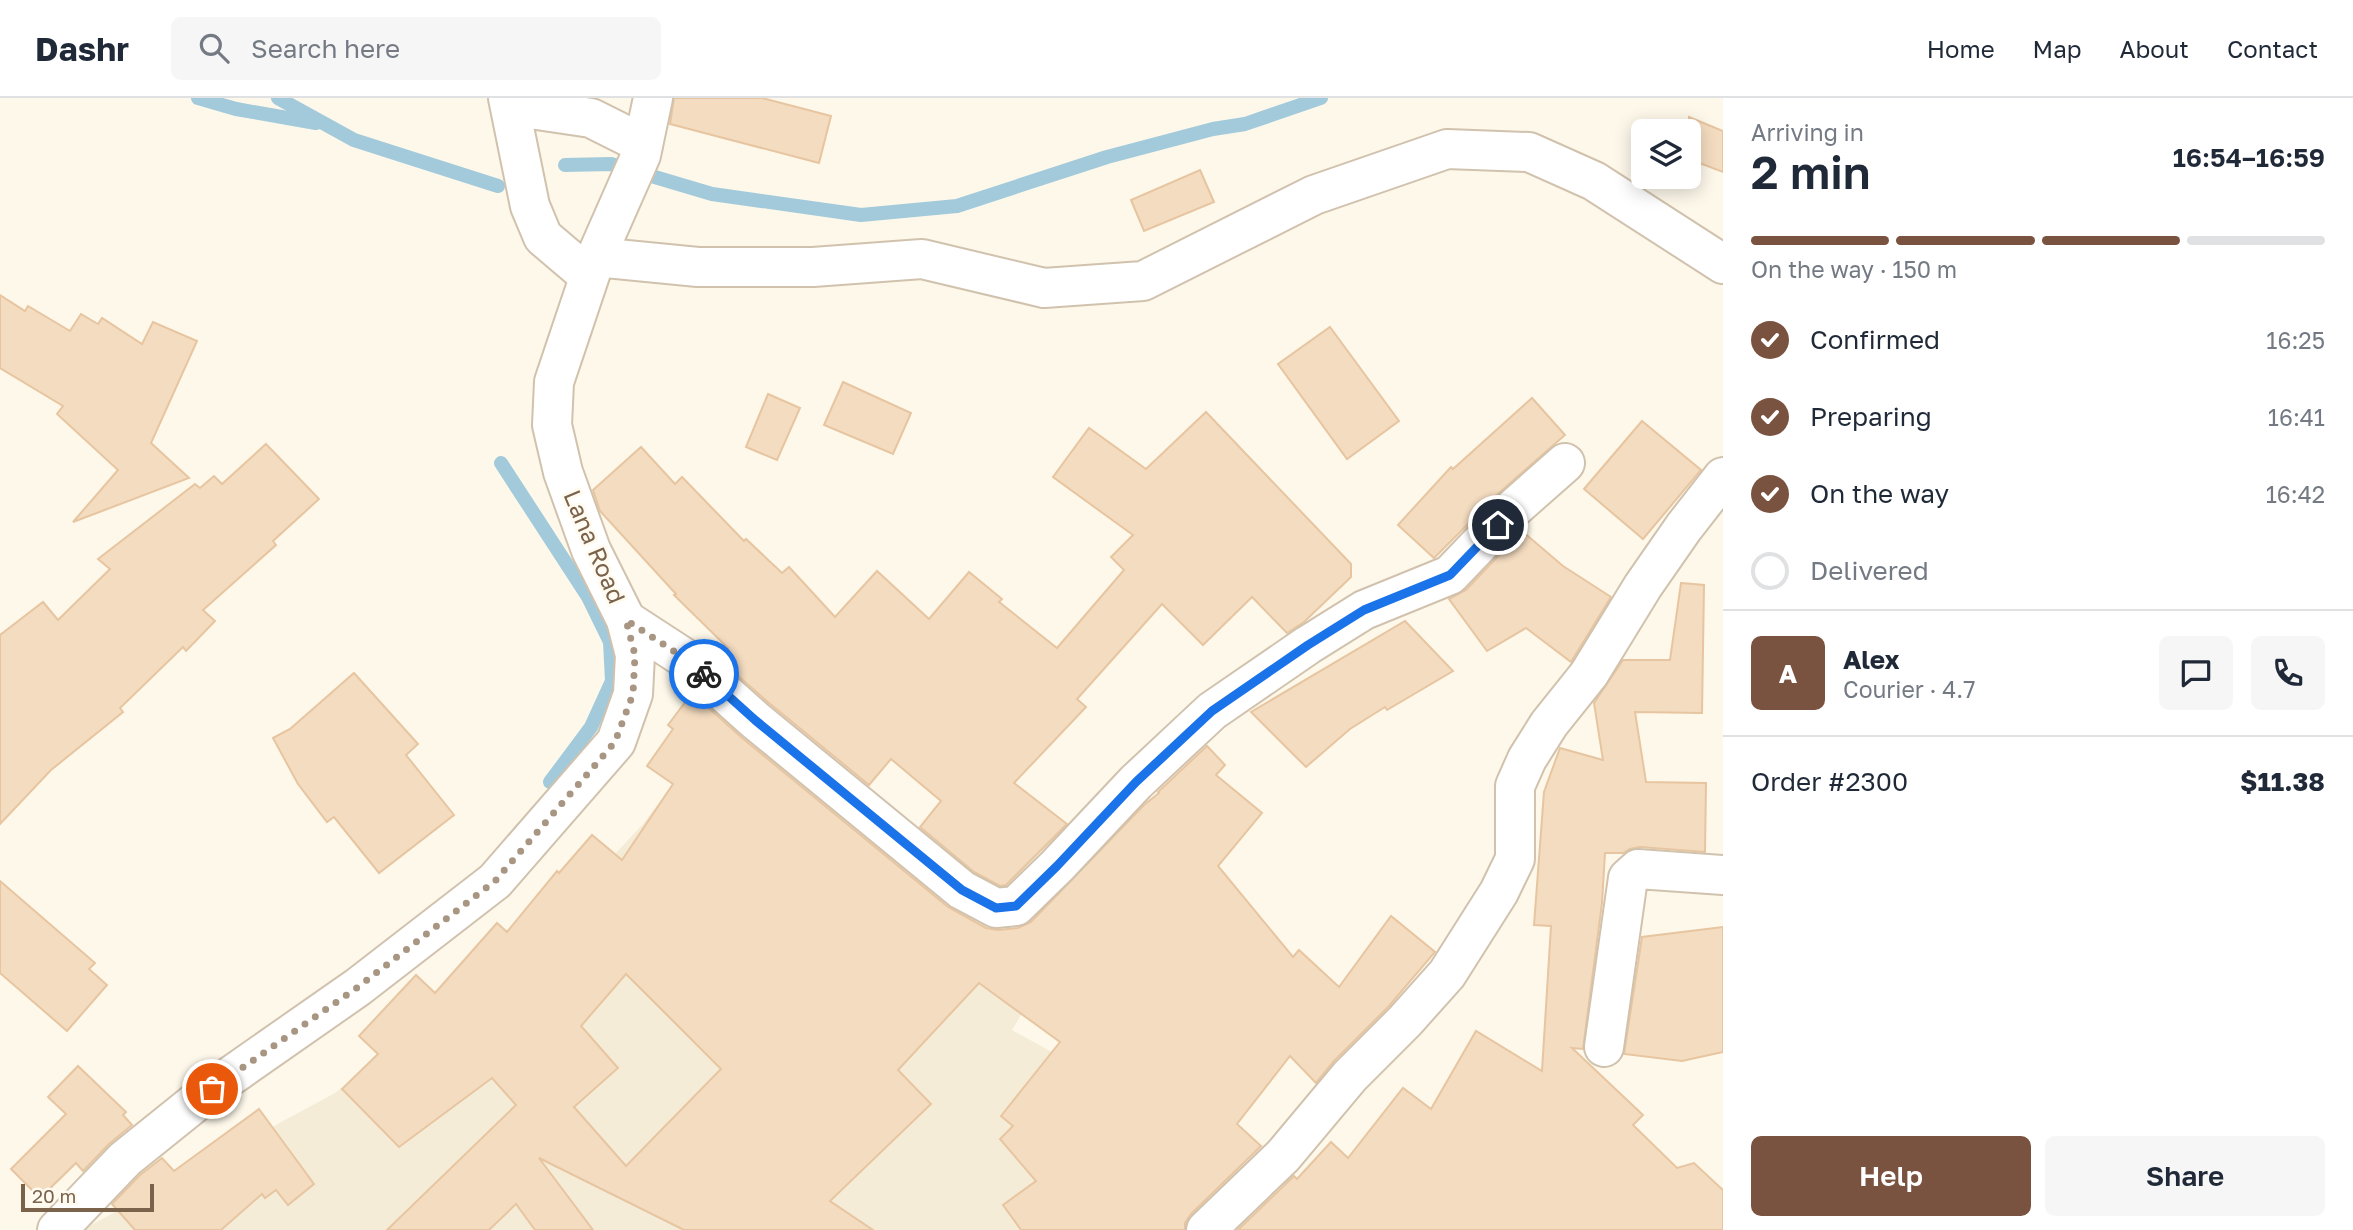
<!DOCTYPE html>
<meta charset="utf-8">
<style>
:root{--surface:#fff;--page:#f6f6f7;--text:#1f2937;--muted:#747a83;--line:#e0e1e3;--accent:#7a5240}
body{margin:0;font-family:"Golos Text",sans-serif;background:var(--page);color:var(--text);height:100vh;display:flex;flex-direction:column;font-size:26px;white-space:nowrap}
*{box-sizing:border-box;margin:0}
p{font-size:23px;color:var(--muted)}
.icon{flex:none;width:38px;height:38px;fill:none;stroke:currentColor;stroke-width:2;stroke-linecap:round;stroke-linejoin:round}
.map{position:relative;flex:1;overflow:hidden}
.panel{display:flex;flex-direction:column;background:var(--surface);width:630px}
.panel>*{flex:none}
.fabs{position:absolute;left:1631px;top:21px;display:grid;gap:14px}
.fabs a{display:grid;place-items:center;width:70px;height:70px;border-radius:10px;background:var(--surface);box-shadow:0 4px 18px #0003;font-size:35px}
.scale{position:absolute;left:21px;bottom:18px;width:133px;box-sizing:border-box;padding-left:7px;border:4px solid #7a624b;border-top:0;font-size:19px;line-height:24px;white-space:nowrap;color:#7a624b;-webkit-text-stroke:5px #fffbf1;paint-order:stroke}
.pin{position:absolute;display:grid;place-items:center;width:60px;height:60px;color:#fff;margin:-30px;border:4px solid #fff;border-radius:50%;box-shadow:0 2px 7px #0007}
.courier{position:absolute;display:grid;place-items:center;width:70px;height:70px;margin:-35px;border:5px solid #1a73e8;border-radius:50%;background:#fff;color:#222;box-shadow:0 2px 9px #0007}
.headline em{font-style:normal;font-weight:600}
.headline div{display:flex;flex-direction:column-reverse}
.headline{display:flex;align-items:center;justify-content:space-between;height:119px;padding:0 28px}
h1{font-size:46px;font-weight:600;line-height:52px}
.bar{display:grid;grid-template-columns:repeat(4,1fr);gap:10px 7px;align-content:center;height:84px;padding:0 28px}
.bar i{height:9px;border-radius:5px;background:var(--line)}
.bar .current{background:var(--accent)}
.bar p{grid-column:span 4}
.line{display:flex;align-items:center;gap:18px;padding:0 28px;border-top:2px solid var(--line)}
.line div{flex:1}
.round{display:grid;place-items:center;flex:none;width:74px;height:74px;border-radius:10px;background:var(--page)}
ol{padding:0 28px;list-style:none}
li{display:flex;align-items:center;gap:21px;height:77px}
li p{margin-inline-start:auto}
li .icon{padding:7px;border-radius:50%;background:var(--accent);color:#fff;stroke-width:4}
li:last-child{color:var(--muted)}
li i{width:38px;height:38px;border:4px solid var(--line);border-radius:50%}
.action{display:flex;gap:14px;margin-top:auto;padding:14px 28px}
.action a{flex:1;height:80px;border-radius:10px;background:var(--accent);color:#fff;font-size:28px;font-weight:600;line-height:80px;text-align:center}
.action a+a{background:var(--page);color:var(--text)}
header{display:flex;align-items:center;gap:42px;box-sizing:border-box;height:98px;padding:0 35px;background:var(--surface);border-bottom:2px solid var(--line)}
header strong{font-size:33px}
nav{display:flex;gap:38px;margin-inline-start:auto;font-size:24px}
.search{width:490px;height:63px;background:var(--page);display:flex;align-items:center;gap:18px;box-sizing:border-box;padding:0 24px;border-radius:10px;color:var(--muted);font-size:26px}
main{display:flex;flex:1;min-height:0}
.map>svg:first-child{display:block}
</style>
<header>
<strong>Dashr</strong>
<div class="search"><svg class="icon" aria-label="search" viewBox="0 0 24 24"><circle cx="10" cy="10" r="6"/><path d="M15 15l6 6"/></svg>Search here</div>
<nav><a>Home</a><a>Map</a><a>About</a><a>Contact</a></nav>
</header>
<main>
<div class="map">
<svg width="1723" height="1132" viewBox="0 0 1723 1132">
<rect width="100%" height="100%" fill="#fdf8ea"/>
<!-- residential -->
<polygon fill="#f5ecd7" points="728,612 1050,868 1012,932 1092,976 1237,1022 1256,1129 1259,1132 82,1132 335,995 546,830 643,726"/>
<g fill="none" stroke-linecap="round" stroke-linejoin="round">
<!-- stream -->
<g stroke="#a2cadb" stroke-width="14">
<polyline points="198,0 236,11 316,25"/>
<polyline points="278,0 354,42 498,88"/>
<polyline points="565,67 611,66 712,96 861,117 957,108 1107,59 1213,31 1245,26 1321,0"/>
<polyline points="501,365 588,499 610,544 612,583 591,629 550,684"/>
</g>
</g>
<!-- building -->
<g fill="#f4dcc0" stroke="#e7c5a0" stroke-width="2" fill-rule="evenodd">
<polygon points="674,0 762,0 831,18 819,65 670,26"/>
<polygon points="1689,19 1723,33 1723,74 1689,61"/>
<polygon points="1200,72 1214,104 1144,133 1131,102"/>
<polygon points="0,197 25,213 28,208 70,233 81,216 98,226 102,220 142,246 153,224 197,243 151,345 189,380 73,424 118,372 57,316 63,308 0,270"/>
<polygon points="1330,229 1399,323 1347,361 1278,266"/>
<polygon points="843,284 911,315 893,356 824,327"/>
<polygon points="768,296 800,310 777,362 746,349"/>
<polygon points="1532,300 1565,337 1500,394 1434,460 1398,427 1451,369 1453,371"/>
<polygon points="1206,314 1351,466 1351,479 1304,524 1287,535 1252,499 1203,547 1162,506 1077,601 1086,609 1014,685 1067,726 1006,787 1000,788 974,774 920,729 941,703 891,661 869,687 769,605 719,561 728,550 674,497 676,496 600,413 593,392 641,349 675,386 682,379 744,443 746,441 782,475 789,469 835,519 877,473 929,521 969,474 1002,501 999,504 1057,550 1124,472 1111,459 1133,437 1053,379 1089,330 1146,371"/>
<polygon points="1642,323 1701,372 1643,441 1584,391"/>
<polygon points="266,346 319,401 273,443 276,447 203,512 215,523 186,553 183,549 120,610 123,614 51,672 0,726 0,537 43,504 58,522 110,471 98,461 195,386 200,390 214,378 222,386"/>
<polygon points="1522,433 1563,468 1611,499 1571,564 1526,530 1487,553 1449,501 1466,492"/>
<polygon points="1681,485 1704,487 1702,615 1635,614 1646,684 1706,685 1705,754 1640,749 1630,751 1623,755 1605,755 1602,805 1583,951 1572,950 1643,1017 1633,1027 1677,1070 1694,1065 1723,1092 1723,1132 1238,1132 1294,1078 1297,1081 1331,1044 1348,1060 1403,990 1431,1011 1476,933 1542,973 1551,828 1534,827 1544,694 1560,650 1603,662 1594,605 1623,562 1670,562"/>
<polygon points="1405,523 1453,573 1387,612 1385,609 1350,631 1306,669 1251,614"/>
<polygon points="354,575 418,646 406,657 454,717 379,775 334,719 327,724 298,686 273,640 290,631"/>
<path d="M692,595L741,639L948,809L986,830L998,832L1018,830L1031,824L1144,707L1159,695L1158,694L1207,648L1225,667L1216,677L1262,715L1218,768L1293,859L1299,852L1339,889L1391,818L1435,854L1389,908L1334,963L1316,985L1290,958L1237,1026L1261,1048L1191,1116L1185,1125V1132H1021L1003,1107L1036,1083L1000,1041L1013,1028L1001,1018L1060,944L979,885L898,972L931,1006L830,1103L873,1132H684L539,1060L593,1132H535L516,1106L489,1132H387L516,1007L492,980L399,1049L342,991L378,956L359,938L416,877L435,895L497,825L507,834L557,773L559,775L592,737L622,762L673,686L647,668L673,631L668,627ZM626,876L721,971L626,1068L574,1009L618,970L581,928Z"/>
<polygon points="0,783 95,865 89,871 107,887 67,933 0,875"/>
<polygon points="1723,829 1723,954 1682,963 1624,956 1642,839"/>
<polygon points="78,968 126,1014 123,1017 132,1027 109,1046 83,1073 76,1065 40,1100 11,1071 66,1016 48,999"/>
<polygon points="259,1011 314,1086 288,1107 276,1092 265,1100 262,1096 221,1132 135,1132 112,1106 140,1077 162,1060 174,1073"/>
</g>
<g fill="none" stroke-linecap="round" stroke-linejoin="round">
<!-- minor casing -->
<g stroke="#d1c2ae" stroke-width="42">
<g id="minor">
<polyline points="508,0 530,108 543,139 589,178"/>
<polyline points="514,0 537,12 591,20 643,46"/>
<polyline points="596,159 698,169 813,169 922,161 1044,190 1143,183 1314,97 1447,51 1529,54 1594,83 1723,166"/>
<polyline points="626,522 689,563 755,622 962,792 996,810 1016,808 1057,768 1136,684 1212,613 1308,547 1364,512 1450,477 1514,410 1565,365"/>
<polyline points="1604,949 1628,780 1638,771 1723,777"/>
<polyline points="57,1132 125,1061 212,991 358,889 495,783 616,644 633,596 635,557 626,522 591,452 563,374 552,327 554,284 596,159 641,57 653,0"/>
<polyline points="1206,1132 1283,1058 1350,978 1405,923 1447,876 1499,794 1515,761 1515,688 1527,661 1549,626 1589,576 1643,488 1684,429 1723,379"/>
</g>
</g>
<!-- minor -->
<use href="#minor" stroke="#fff" stroke-width="38"/>
</g>
<g fill="none" stroke-linecap="round" stroke-linejoin="round">
<!-- done -->
<polyline stroke="#a89683" stroke-width="7" stroke-dasharray="0 12.6" points="212,991 358,889 495,783 615,644 633,596 635,557 626,522 689,563 704,576"/>
<!-- route -->
<polyline stroke="#1a73e8" stroke-width="9" points="704,576 755,622 962,792 996,810 1016,808 1057,768 1136,684 1212,613 1308,547 1364,512 1450,477 1498,427"/>
</g>
<g text-anchor="middle" stroke-width="6" stroke-linejoin="round" paint-order="stroke">
<!-- street labels -->
<g font-size="24" fill="#7a624b" stroke="#fffbf1">
<text transform="translate(594 449) rotate(67)" y="8">Lana Road</text>
</g>
</g>
</svg>
<div class="fabs">
<a><svg class="icon" aria-label="layers" viewBox="0 0 24 24"><path d="M12 4l9 5-9 5-9-5zM3 14l9 5 9-5"/></svg></a>
</div>
<div class="scale">20 m</div>
<div class="pin" style="left:212px;top:991px;background:#ea580c"><svg class="icon" aria-label="bag" viewBox="0 0 24 24"><path d="M5 8h14l-1 12H6zM9 8a3 3 0 0 1 6 0"/></svg></div>
<div class="pin" style="left:1498px;top:427px;background:#1f2937"><svg class="icon" aria-label="home" viewBox="0 0 24 24"><path d="M3 11l9-7 9 7M6 9v11h12V9"/></svg></div>
<div class="courier" style="left:704px;top:576px"><svg class="icon" aria-label="bike" viewBox="0 0 24 24"><circle cx="6" cy="16" r="4"/><circle cx="18" cy="16" r="4"/><path d="M6 16l4-8h5l3 8M10 8l3 8H6M13 5h3"/></svg></div>
</div>
<section class="panel">
<div class="headline"><div><h1>2 min</h1><p>Arriving in</p></div><em>16:54–16:59</em></div>
<div class="bar"><i class="current"></i><i class="current"></i><i class="current"></i><i></i><p>On the way · 150 m</p></div>
<ol>
<li><svg class="icon" aria-label="check" viewBox="0 0 24 24"><path d="M5 12l5 5 9-10"/></svg>Confirmed<p>16:25</p></li>
<li><svg class="icon" aria-label="check" viewBox="0 0 24 24"><path d="M5 12l5 5 9-10"/></svg>Preparing<p>16:41</p></li>
<li><svg class="icon" aria-label="check" viewBox="0 0 24 24"><path d="M5 12l5 5 9-10"/></svg>On the way<p>16:42</p></li>
<li><i></i>Delivered</li>
</ol>
<div class="line" style="height:126px"><b class="round" style="background:var(--accent);color:#fff">A</b><div><b>Alex</b><p>Courier · 4.7</p></div><a class="round"><svg class="icon" aria-label="chat" viewBox="0 0 24 24"><path d="M4 5h16v11H9l-5 4z"/></svg></a><a class="round"><svg class="icon" aria-label="phone" viewBox="0 0 24 24"><path d="M5 4h4l2 5-3 2q2 4 5 5l2-3 5 2v4C11 20 4 13 5 4z"/></svg></a></div>
<div class="line" style="height:91px"><div>Order #2300</div><b>$11.38</b></div>
<div class="action"><a>Help</a><a>Share</a></div>
</section>
</main>
